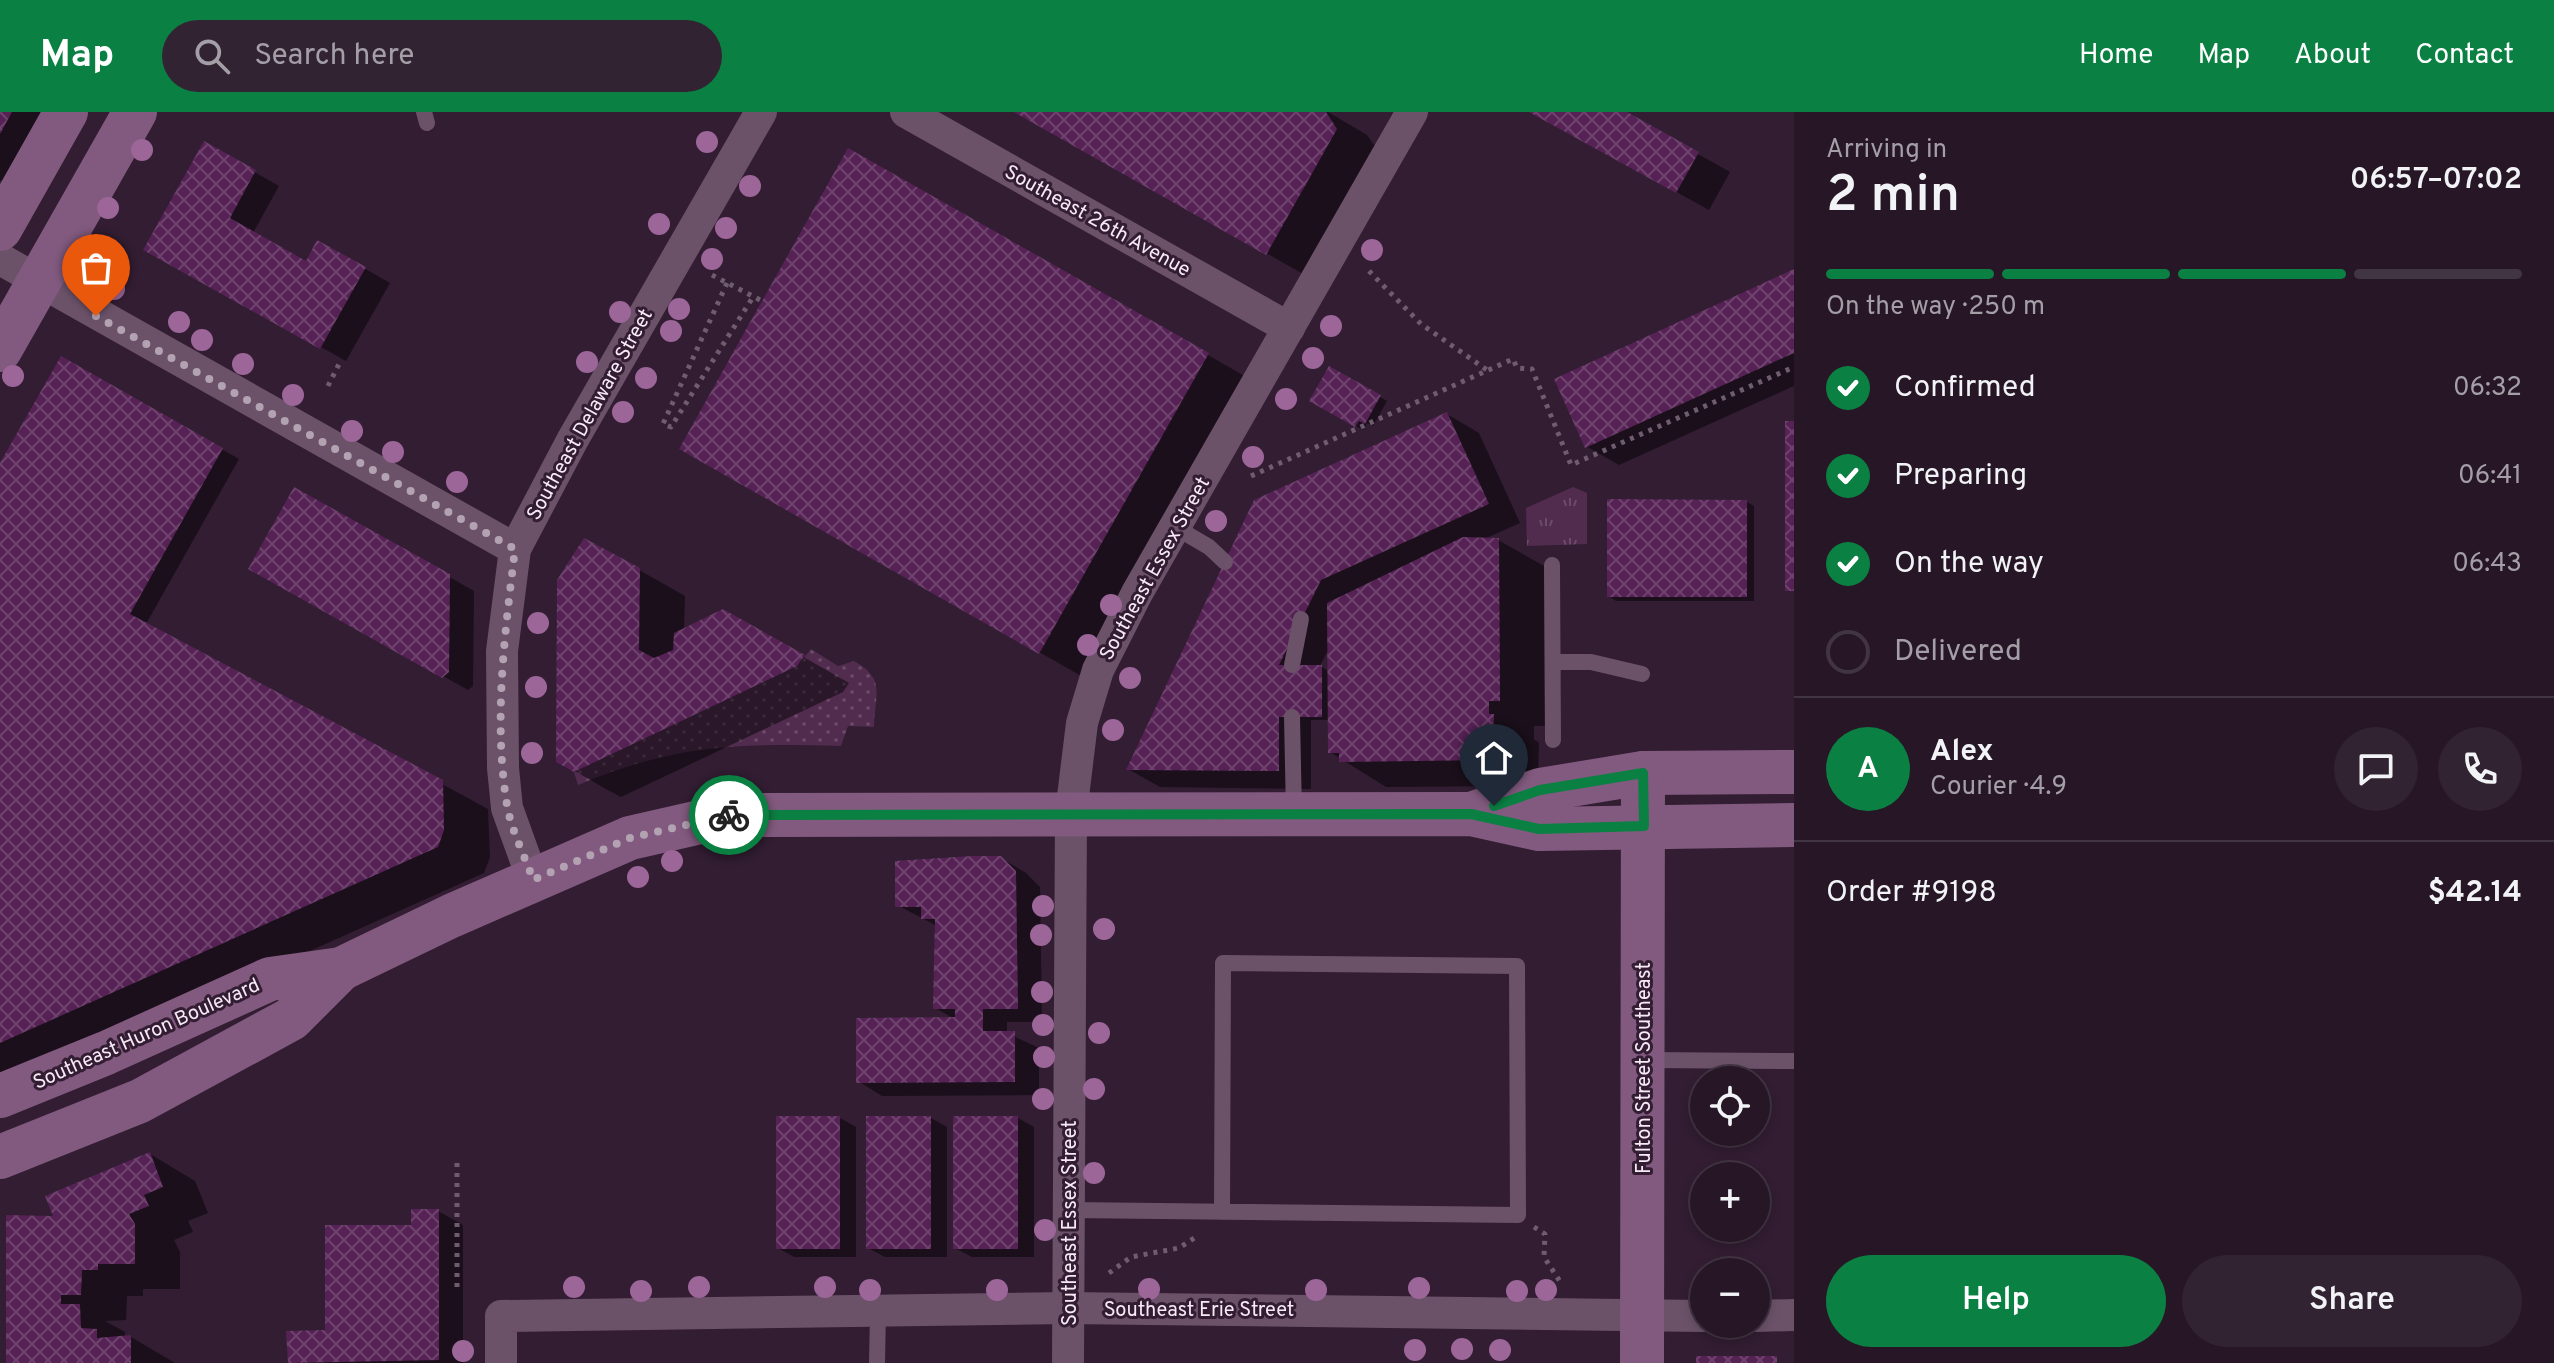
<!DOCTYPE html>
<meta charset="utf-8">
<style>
:root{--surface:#261626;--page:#322332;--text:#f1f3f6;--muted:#a49fa7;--line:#423543;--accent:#0b8043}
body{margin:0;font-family:Overpass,sans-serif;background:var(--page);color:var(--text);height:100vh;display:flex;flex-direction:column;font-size:30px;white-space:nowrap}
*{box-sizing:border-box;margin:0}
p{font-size:26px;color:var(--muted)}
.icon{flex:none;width:44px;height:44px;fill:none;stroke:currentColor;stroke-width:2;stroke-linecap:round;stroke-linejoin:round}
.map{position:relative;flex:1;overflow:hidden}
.details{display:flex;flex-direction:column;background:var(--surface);width:760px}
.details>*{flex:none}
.controls{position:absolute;left:1690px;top:954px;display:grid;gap:16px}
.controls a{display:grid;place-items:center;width:80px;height:80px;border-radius:50%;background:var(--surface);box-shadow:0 4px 12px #0003,0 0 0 2px var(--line);font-size:40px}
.pin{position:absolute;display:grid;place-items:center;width:68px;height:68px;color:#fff;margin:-82px -34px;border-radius:50% 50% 50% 0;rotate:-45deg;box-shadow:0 0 8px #0007}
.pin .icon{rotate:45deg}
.courier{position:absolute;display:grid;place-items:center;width:80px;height:80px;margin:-40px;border:6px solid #0b8043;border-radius:50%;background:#fff;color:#222;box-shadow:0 2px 10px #0007}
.overview em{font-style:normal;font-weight:600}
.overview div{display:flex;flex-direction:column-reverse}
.overview{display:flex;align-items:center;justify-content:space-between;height:136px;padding:0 32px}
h1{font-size:52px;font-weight:600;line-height:60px}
.bar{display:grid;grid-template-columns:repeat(4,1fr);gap:12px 8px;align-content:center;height:96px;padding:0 32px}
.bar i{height:10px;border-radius:6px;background:var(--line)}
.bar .current{background:var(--accent)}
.bar p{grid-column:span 4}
.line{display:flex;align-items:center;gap:20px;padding:0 32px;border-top:2px solid var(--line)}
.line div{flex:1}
.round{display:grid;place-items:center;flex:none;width:84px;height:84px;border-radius:42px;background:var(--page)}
ol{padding:0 32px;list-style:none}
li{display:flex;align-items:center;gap:24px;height:88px}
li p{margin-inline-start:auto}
li .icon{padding:8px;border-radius:50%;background:var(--accent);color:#fff;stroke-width:4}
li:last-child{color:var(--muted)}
li i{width:44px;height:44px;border:4px solid var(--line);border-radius:50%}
.action{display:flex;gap:16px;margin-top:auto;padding:16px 32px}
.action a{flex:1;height:92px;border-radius:48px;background:var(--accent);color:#fff;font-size:32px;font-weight:600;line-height:92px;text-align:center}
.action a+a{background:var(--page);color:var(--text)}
header{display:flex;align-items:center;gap:48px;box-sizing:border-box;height:112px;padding:0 40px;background:var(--accent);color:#fff}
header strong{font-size:38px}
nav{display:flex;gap:44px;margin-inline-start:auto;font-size:28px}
.search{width:560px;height:72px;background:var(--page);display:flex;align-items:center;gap:20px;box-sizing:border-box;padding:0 28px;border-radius:44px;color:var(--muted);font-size:30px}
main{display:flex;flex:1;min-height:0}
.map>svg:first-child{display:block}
</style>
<header>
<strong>Map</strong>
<div class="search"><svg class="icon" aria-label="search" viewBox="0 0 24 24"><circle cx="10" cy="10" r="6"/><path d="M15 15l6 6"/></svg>Search here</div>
<nav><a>Home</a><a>Map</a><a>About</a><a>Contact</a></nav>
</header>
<main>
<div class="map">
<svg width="1794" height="1251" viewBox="0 0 1794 1251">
<defs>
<pattern id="grass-dots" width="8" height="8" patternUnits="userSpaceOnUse" patternTransform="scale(2)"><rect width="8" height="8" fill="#512c4f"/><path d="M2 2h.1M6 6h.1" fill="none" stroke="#6b4b69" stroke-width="1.8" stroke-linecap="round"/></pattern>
<pattern id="park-tufts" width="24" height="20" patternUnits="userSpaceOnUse" patternTransform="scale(2)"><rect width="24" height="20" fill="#512c4f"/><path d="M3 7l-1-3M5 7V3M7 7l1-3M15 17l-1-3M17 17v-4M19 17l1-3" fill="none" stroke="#6b4b69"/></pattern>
<pattern id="building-cross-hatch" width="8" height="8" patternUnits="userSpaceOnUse" patternTransform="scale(2)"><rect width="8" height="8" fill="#562255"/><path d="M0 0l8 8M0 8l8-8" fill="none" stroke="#6f426e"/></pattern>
</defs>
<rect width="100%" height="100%" fill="#321d32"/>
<!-- grass -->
<path fill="url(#grass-dots)" d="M811,537L838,554L854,549C886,567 875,581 874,615L848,614L841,634C737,631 676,632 578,673L574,660L797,554Z"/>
<!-- park -->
<polygon fill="url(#park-tufts)" points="1573,375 1587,381 1587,432 1527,434 1526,396"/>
<!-- shadow -->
<g fill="#0007" fill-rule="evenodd">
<polygon points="0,0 55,0 13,75 0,68"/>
<polygon points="1017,0 1328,0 1367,23 1382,44 1312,167"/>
<polygon points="1532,0 1623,0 1730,60 1709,98"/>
<polygon points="205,32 279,74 253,121 307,151 318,130 390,171 346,249 146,137"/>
<polygon points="1794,159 1794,274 1619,353 1586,334"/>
<polygon points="1208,243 1267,277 1099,574 741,371"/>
<polygon points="62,247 239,347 146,512 488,697 490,745 484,761 13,972 0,964 0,356"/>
<polygon points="1329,256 1387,289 1373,314 1367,311 1363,318 1312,288"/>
<path d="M1447,302L1479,321L1520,411L1484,427L1498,428L1544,454L1545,614H1534V627L1539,631L1538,674L1386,675L1330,640L1329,608H1311V677L1160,675L1128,657ZM1329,536V559L1320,554Z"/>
<polygon points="294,377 474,479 473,574 468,578 251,457"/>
<polygon points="1747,390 1754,394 1754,489 1616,489 1609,484"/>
<polygon points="639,458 685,484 684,518 723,499 849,571 843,580 621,685 604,676 558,649"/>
<polygon points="1001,746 1026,761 1040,775 1042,910 1007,910 1007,921 1039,936 1039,983 882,984 858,969 955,907 935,896 937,814 897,793"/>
<polygon points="840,1006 856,1015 856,1145 794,1145 778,1136"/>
<polygon points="931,1006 947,1015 947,1145 885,1145 868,1136"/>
<polygon points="1018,1006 1034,1015 1034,1145 972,1145 955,1136"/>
<polygon points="150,1042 195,1069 208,1101 188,1109 193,1120 174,1128 180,1140 180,1177 143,1177 143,1184 127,1184 126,1208 105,1209 125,1220 125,1226 131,1225 175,1251 8,1251 56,1106"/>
<polygon points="438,1099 463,1113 463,1251 290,1251 288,1221 327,1220 413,1115"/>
</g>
<!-- building -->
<g fill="url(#building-cross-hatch)">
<polygon points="0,0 12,0 0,22"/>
<polygon points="1014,0 1326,0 1337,17 1266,143"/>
<polygon points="1529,0 1627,0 1699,40 1676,81"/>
<polygon points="204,29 256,58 230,106 306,149 317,128 366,155 320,237 143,138"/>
<polygon points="848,36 1209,241 1039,542 679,337"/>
<polygon points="1794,157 1794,241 1585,336 1554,267"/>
<polygon points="61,244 223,336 130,502 443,668 444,718 438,735 0,931 0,351"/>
<polygon points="1329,254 1381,283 1365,312 1359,309 1355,315 1309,289"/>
<polygon points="1447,300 1489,392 1321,468 1279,553 1322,553 1322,605 1279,605 1279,659 1126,658 1254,388"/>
<rect x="1785" y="309" width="9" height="170"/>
<polygon points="294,375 450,462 449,560 442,566 248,457"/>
<polygon points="1607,387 1747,388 1747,485 1607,485"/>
<polygon points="1463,425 1499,426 1500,589 1489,589 1489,602 1494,602 1493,648 1339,650 1339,641 1328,641 1327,491"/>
<polygon points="584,426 640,456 639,538 654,546 673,538 674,521 723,497 805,543 797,554 574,660 556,650 557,468"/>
<polygon points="972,744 1001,744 1016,759 1018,897 983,897 983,919 1015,919 1015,970 856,971 856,906 955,905 955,897 933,897 935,807 921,807 921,795 895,795 895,749"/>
<rect x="776" y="1004" width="64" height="133"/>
<rect x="866" y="1004" width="65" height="133"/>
<rect x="953" y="1004" width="65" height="133"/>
<polygon points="150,1040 163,1075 144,1083 149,1094 129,1102 135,1112 135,1152 98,1152 98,1158 82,1158 81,1183 61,1183 61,1192 80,1192 81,1216 97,1217 97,1226 131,1223 131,1251 6,1251 6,1103 53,1104 45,1084"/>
<polygon points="411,1097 439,1097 439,1248 288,1251 286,1219 325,1218 325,1113 411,1113"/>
<rect x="1696" y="1244" width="81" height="7"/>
</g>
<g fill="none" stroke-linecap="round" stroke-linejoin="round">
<!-- path -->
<g stroke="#6f5c6f" stroke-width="5" stroke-dasharray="4 6" stroke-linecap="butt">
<polyline points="1369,159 1421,212 1487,258"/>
<polyline points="712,163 762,189"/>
<polyline points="727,171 663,312 671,315 753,185"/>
<polyline points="328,274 339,252"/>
<polyline points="1251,364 1513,247 1517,256 1532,257 1571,353 1794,255"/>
<polyline points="457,1051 457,1175"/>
<polyline points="1534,1115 1545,1122 1544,1145 1561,1171"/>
<polyline points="1109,1161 1131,1145 1179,1136 1199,1123"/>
</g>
<!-- lane -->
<g stroke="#6b5269" stroke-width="16">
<polyline points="424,0 427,11"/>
<polyline points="1175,415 1209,435 1225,450"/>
<polyline points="1552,453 1553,628"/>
<polyline points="1553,550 1591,550 1642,562"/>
<polyline points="1292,553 1301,507"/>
<polyline points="1292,605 1294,701"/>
<polyline points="1644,948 1794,949"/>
<polyline points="1069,1098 1518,1103 1517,854 1223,851 1222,1100"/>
<polyline points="877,1251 878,1199"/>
</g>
<!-- street -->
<g stroke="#6b5269" stroke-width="32">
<polyline points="906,0 1289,216"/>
<polyline points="0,147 515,437"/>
<polyline points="533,768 507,696 503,656 502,539 515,437 573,327 761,0"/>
<polyline points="1756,1204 1794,1203"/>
<polyline points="501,1251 501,1204 1068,1196 1704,1204"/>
<polyline points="1068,1251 1071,701 1082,611 1098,558 1137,481 1412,0"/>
</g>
<!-- secondary -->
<g stroke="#825a7f" stroke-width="44">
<polyline points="0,117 66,0"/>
<polyline points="0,238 135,0"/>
<polyline points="1471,702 1540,678 1643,661 1794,660"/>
<polyline points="0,984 106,941 270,867 341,857 451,804 630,726 731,703 1471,702 1539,717 1794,713"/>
<polyline points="0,1045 140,989 291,907 341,857"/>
<polyline points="1642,1251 1643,661"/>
</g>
</g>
<!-- trees -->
<g fill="#9c6699">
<circle cx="707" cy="30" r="11"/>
<circle cx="142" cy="38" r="11"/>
<circle cx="750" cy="74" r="11"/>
<circle cx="108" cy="96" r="11"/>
<circle cx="659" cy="112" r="11"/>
<circle cx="726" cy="116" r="11"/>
<circle cx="1372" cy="138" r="11"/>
<circle cx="712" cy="147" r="11"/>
<circle cx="114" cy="177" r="11"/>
<circle cx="679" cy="197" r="11"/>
<circle cx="620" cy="200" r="11"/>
<circle cx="179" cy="210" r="11"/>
<circle cx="1331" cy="214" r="11"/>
<circle cx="671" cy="219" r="11"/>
<circle cx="202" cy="228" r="11"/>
<circle cx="1313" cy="246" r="11"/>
<circle cx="587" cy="250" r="11"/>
<circle cx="243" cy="252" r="11"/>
<circle cx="13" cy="264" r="11"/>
<circle cx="646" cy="266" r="11"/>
<circle cx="293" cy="283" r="11"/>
<circle cx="1286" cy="287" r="11"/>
<circle cx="623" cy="300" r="11"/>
<circle cx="352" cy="319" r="11"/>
<circle cx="393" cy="340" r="11"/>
<circle cx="1253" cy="345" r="11"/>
<circle cx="457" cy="370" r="11"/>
<circle cx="1216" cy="409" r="11"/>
<circle cx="1111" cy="493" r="11"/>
<circle cx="538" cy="511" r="11"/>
<circle cx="1088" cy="533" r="11"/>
<circle cx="1130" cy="566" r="11"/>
<circle cx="536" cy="575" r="11"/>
<circle cx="1113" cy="618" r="11"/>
<circle cx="532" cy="641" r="11"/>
<circle cx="672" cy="749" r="11"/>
<circle cx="638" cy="765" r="11"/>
<circle cx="1043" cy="794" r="11"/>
<circle cx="1104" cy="817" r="11"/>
<circle cx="1041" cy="823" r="11"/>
<circle cx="1042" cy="880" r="11"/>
<circle cx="1043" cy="913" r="11"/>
<circle cx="1099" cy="921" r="11"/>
<circle cx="1044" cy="945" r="11"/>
<circle cx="1094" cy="977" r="11"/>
<circle cx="1043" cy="987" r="11"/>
<circle cx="1094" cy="1061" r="11"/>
<circle cx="1045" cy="1118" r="11"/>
<circle cx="574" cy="1175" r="11"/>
<circle cx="699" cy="1175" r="11"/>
<circle cx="825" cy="1175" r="11"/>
<circle cx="1419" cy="1176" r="11"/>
<circle cx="1149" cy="1177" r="11"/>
<circle cx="870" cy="1178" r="11"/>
<circle cx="997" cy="1178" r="11"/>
<circle cx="1316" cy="1178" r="11"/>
<circle cx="1546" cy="1178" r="11"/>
<circle cx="641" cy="1179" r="11"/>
<circle cx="1517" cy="1179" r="11"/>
<circle cx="1462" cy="1237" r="11"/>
<circle cx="1415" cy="1238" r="11"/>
<circle cx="1500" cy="1238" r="11"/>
<circle cx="463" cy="1239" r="11"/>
</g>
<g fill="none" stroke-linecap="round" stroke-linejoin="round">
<!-- done -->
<path stroke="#b3a2b2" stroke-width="8" stroke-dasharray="0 14.4" d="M96,204L515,437C505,521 493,608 507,693C511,718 525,744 533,768L630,726L729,703"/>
<!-- route -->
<polyline stroke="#0b8043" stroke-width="10" points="729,703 1471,702 1539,717 1644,714 1643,661 1540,678 1494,694"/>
</g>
<g text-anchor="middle" stroke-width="6" stroke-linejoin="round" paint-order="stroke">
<!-- street labels -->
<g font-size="20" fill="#f8e9f7" stroke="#321d32">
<text transform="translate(1098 108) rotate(29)" y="7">Southeast 26th Avenue</text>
<text transform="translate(589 302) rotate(-61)" y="7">Southeast Delaware Street</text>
<text transform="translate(1154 456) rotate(-61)" y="7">Southeast Essex Street</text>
<text transform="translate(146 921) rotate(-24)" y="7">Southeast Huron Boulevard</text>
<text transform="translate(1643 956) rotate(-90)" y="7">Fulton Street Southeast</text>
<text transform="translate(1069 1111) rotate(-90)" y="7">Southeast Essex Street</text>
<text x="1199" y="1204">Southeast Erie Street</text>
</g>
</g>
</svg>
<div class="controls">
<a><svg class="icon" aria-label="locate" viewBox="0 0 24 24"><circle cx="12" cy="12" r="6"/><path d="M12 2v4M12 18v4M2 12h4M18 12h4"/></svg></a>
<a>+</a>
<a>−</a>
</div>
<div class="pin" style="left:96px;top:204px;background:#ea580c"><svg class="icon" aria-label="bag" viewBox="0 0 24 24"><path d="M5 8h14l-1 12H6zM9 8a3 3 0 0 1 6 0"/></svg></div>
<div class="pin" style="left:1494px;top:694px;background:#1f2937"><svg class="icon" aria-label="home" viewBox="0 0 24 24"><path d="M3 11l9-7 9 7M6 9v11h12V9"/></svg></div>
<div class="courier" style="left:729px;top:703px"><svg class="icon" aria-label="bike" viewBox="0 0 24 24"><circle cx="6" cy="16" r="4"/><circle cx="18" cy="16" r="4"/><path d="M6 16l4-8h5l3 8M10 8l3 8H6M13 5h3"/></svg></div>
</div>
<section class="details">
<div class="overview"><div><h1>2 min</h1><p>Arriving in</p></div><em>06:57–07:02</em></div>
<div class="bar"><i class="current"></i><i class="current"></i><i class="current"></i><i></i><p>On the way · 250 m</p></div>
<ol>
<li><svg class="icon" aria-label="check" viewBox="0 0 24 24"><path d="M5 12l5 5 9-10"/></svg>Confirmed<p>06:32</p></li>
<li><svg class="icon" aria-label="check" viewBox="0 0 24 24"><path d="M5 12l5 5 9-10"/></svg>Preparing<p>06:41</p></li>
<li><svg class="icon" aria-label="check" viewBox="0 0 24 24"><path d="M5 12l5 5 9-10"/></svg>On the way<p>06:43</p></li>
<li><i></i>Delivered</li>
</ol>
<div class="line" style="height:144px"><b class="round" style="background:var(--accent);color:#fff">A</b><div><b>Alex</b><p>Courier · 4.9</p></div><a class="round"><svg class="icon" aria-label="chat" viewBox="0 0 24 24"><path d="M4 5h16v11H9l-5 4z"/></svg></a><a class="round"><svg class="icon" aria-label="phone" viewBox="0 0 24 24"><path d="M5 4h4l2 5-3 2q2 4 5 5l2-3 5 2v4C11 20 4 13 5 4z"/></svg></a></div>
<div class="line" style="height:104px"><div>Order #9198</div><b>$42.14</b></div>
<div class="action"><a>Help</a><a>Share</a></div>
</section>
</main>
